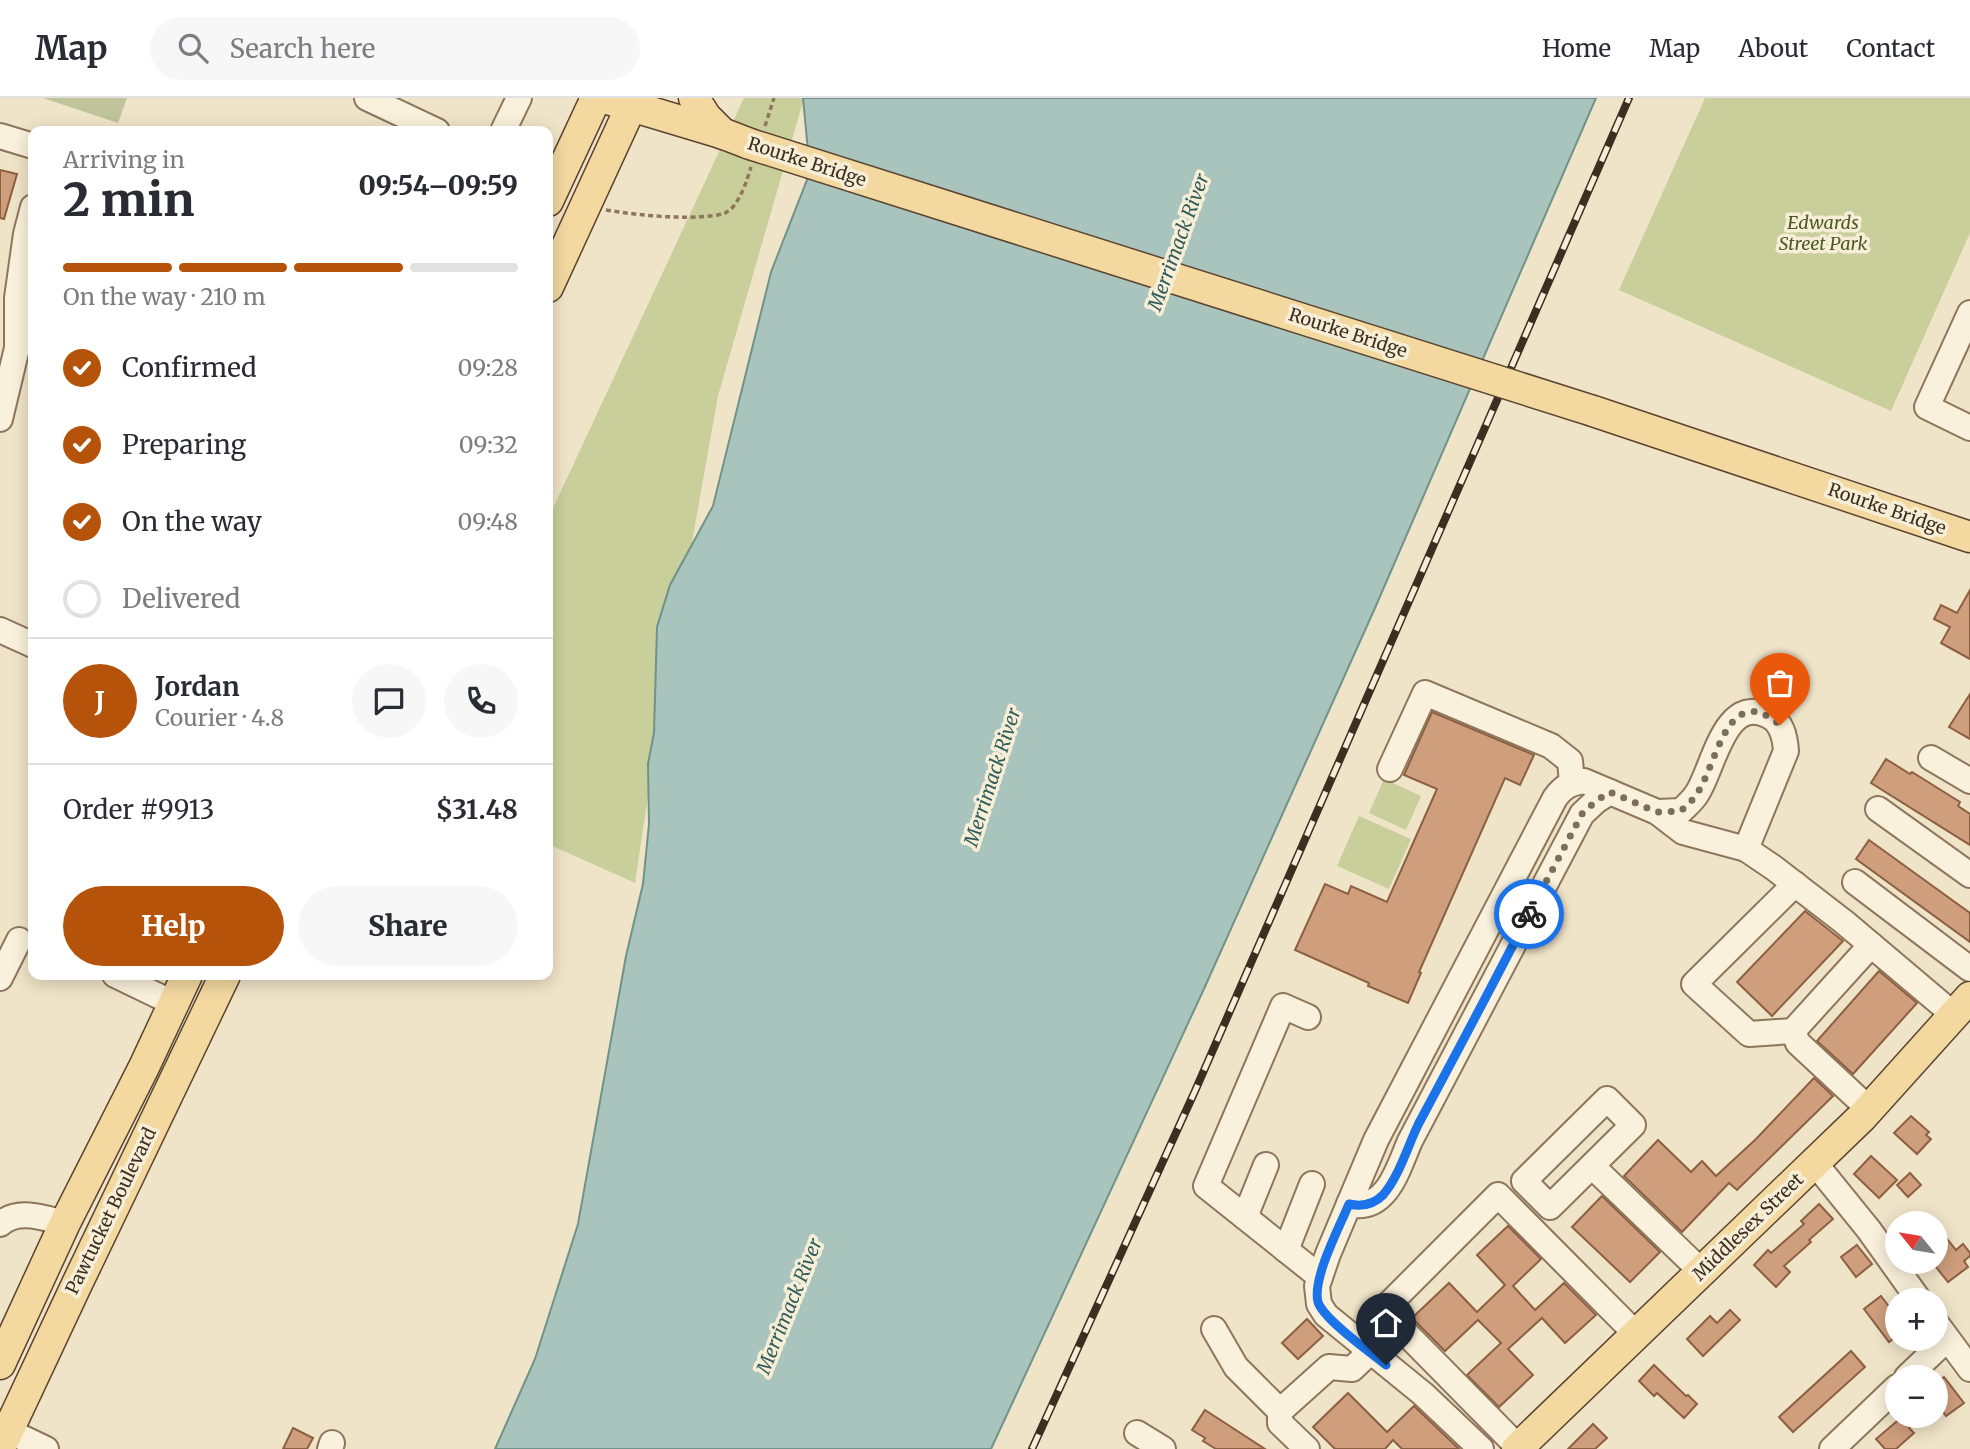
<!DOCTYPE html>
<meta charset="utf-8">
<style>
:root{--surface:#fff;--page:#f7f7f7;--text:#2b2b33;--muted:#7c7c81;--line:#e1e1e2;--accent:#b45309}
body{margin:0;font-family:Merriweather,serif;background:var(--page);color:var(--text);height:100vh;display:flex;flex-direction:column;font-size:26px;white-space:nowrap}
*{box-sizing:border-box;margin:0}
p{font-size:23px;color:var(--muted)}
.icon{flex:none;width:38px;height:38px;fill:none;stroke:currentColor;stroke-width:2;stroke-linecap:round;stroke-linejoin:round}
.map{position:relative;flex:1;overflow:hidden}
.drawer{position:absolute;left:28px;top:28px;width:525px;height:854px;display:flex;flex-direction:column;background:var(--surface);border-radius:14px;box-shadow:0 4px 18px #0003}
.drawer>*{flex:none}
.needle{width:46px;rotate:300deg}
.tools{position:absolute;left:1885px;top:1113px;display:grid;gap:14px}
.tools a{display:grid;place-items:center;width:63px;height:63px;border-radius:50%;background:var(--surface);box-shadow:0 4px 18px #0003;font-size:35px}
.pin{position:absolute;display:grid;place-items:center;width:60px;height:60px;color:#fff;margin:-72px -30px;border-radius:50% 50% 50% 0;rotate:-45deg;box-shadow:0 0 7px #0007}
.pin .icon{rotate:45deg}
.courier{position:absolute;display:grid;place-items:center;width:70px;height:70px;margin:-35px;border:5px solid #1a73e8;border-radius:50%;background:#fff;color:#222;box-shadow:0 2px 9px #0007}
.overview em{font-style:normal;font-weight:800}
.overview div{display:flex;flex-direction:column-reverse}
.overview{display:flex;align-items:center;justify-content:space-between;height:119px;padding:0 35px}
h1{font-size:46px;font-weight:800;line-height:52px}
.bar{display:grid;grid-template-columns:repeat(4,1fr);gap:10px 7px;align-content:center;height:84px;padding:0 35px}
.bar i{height:9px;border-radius:5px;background:var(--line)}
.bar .on{background:var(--accent)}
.bar p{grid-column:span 4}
.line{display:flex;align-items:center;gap:18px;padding:0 35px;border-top:2px solid var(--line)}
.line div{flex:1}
.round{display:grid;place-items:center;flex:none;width:74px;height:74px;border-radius:37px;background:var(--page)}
ol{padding:0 35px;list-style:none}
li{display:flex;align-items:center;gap:21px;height:77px}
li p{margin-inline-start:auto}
li .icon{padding:7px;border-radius:50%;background:var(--accent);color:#fff;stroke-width:4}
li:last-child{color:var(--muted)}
li i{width:38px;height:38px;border:4px solid var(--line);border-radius:50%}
.action{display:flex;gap:14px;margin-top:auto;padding:14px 35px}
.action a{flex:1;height:80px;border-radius:42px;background:var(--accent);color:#fff;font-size:28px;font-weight:800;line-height:80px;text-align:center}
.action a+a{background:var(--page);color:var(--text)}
header{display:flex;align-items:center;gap:42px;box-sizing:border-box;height:98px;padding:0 35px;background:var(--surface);border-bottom:2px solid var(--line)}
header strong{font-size:33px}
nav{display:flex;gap:38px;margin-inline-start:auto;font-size:24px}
.search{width:490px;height:63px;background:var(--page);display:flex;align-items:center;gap:18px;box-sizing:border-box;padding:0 24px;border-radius:38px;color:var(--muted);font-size:26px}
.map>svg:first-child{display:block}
</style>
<header>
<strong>Map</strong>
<div class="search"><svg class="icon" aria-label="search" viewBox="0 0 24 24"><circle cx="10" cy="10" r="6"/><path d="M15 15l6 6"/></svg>Search here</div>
<nav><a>Home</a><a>Map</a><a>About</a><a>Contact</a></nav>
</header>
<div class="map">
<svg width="1970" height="1351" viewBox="0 0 1970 1351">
<rect width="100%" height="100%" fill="#f0e4c8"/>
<!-- green -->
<g fill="#c9cf9b">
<polygon points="744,0 804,0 718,298 654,658 635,785 548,746 548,421"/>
<polygon points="1705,0 1970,0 1970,135 1891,313 1619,192"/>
<polygon points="1384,681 1421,698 1406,732 1369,715"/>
<polygon points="1359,718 1411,741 1389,791 1337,768"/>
</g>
<!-- cemetery -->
<polygon fill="#bfc49a" points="43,0 127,0 118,25"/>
<!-- water -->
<polygon fill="#a9c4bc" stroke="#6f938a" stroke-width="2" points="803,0 1596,0 1375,510 1203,893 991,1351 495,1351 535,1261 578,1126 626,858 643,786 649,726 648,666 654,635 657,529 670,487 713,408 771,174 810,74"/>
<!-- building -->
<g fill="#cf9f7d" stroke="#8d5f41" stroke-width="2">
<polygon points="0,72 17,76 4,121 0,120"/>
<polygon points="1970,492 1970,561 1941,545 1950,529 1934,521 1941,507 1957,515"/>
<polygon points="1970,596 1970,641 1949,629"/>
<polygon points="1432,614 1534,657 1520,687 1505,680 1419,874 1421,875 1408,905 1368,888 1369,885 1295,852 1325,786 1348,796 1351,788 1387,804 1437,691 1404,677"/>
<polygon points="1886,661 1910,676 1912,674 1960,704 1958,708 1970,716 1970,747 1871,685"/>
<polygon points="1869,742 1970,815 1970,844 1856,761"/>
<polygon points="1805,813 1843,843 1772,918 1737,884"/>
<polygon points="1879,873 1917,905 1853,976 1817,943"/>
<polygon points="1814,980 1833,998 1737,1092 1729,1085 1682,1134 1624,1078 1658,1042 1691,1074 1702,1063 1716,1078 1756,1041"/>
<polygon points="1911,1018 1929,1034 1926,1037 1931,1041 1917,1056 1894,1035"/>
<polygon points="1871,1058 1897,1082 1879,1100 1854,1076"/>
<polygon points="1910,1075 1921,1087 1908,1099 1897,1087"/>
<polygon points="1602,1098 1660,1154 1630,1184 1572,1129"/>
<polygon points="1819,1106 1833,1121 1809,1142 1811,1144 1784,1168 1790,1174 1776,1189 1754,1167 1768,1152 1771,1155 1804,1126 1801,1123"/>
<polygon points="1508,1128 1541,1161 1513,1188 1535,1212 1564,1185 1596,1217 1565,1245 1542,1220 1508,1251 1533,1277 1499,1309 1467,1277 1501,1245 1478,1222 1445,1253 1412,1220 1449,1185 1477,1214 1505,1187 1477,1157"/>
<polygon points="1944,1137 1956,1152 1963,1146 1970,1155 1970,1158 1964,1163 1968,1169 1948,1184 1936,1169 1936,1144"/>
<polygon points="1857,1147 1872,1166 1856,1179 1841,1159"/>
<polygon points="1881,1198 1897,1219 1897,1238 1889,1244 1864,1211"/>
<polygon points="1730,1212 1740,1222 1703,1258 1687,1241 1710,1218 1717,1225"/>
<polygon points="1307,1221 1323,1238 1298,1261 1282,1245"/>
<polygon points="1851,1253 1865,1269 1793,1334 1779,1319"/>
<polygon points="1654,1267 1686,1298 1688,1297 1697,1306 1684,1320 1657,1295 1654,1298 1639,1283"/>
<polygon points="1944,1279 1964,1305 1946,1318 1936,1304 1936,1286"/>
<polygon points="1348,1295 1387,1334 1414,1308 1459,1351 1402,1351 1393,1342 1385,1351 1335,1351 1313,1329"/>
<polygon points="1205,1312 1265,1351 1216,1351 1203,1343 1205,1340 1192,1332"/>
<polygon points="1903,1318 1926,1318 1909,1330 1914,1335 1896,1351 1885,1351 1876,1341"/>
<polygon points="1593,1326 1607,1340 1595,1351 1568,1351"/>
<polygon points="293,1330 313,1340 307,1351 283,1351"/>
</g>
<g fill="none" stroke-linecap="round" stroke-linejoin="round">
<!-- minor casing -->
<g stroke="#8d765c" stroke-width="28">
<g id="minor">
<polyline points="367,0 437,33"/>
<polyline points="503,33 519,0"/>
<polyline points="0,38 33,48"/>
<polyline points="1970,215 1927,309 1970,330"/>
<polyline points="0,321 17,250 17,200 26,136 33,109"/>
<polyline points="0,532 33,547"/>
<polyline points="1931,660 1970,683"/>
<polyline points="1390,671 1425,595 1551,648 1570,663 1572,685"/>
<polyline points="1878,711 1970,777"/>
<path d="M1657,714L1681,713C1686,708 1692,703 1696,697C1713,674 1723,597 1767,617C1782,623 1785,639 1786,653L1746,751"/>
<polyline points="1855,784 1970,871"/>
<polyline points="115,877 173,905"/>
<polyline points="0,880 19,842"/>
<polyline points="1308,919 1283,908 1206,1088 1320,1179"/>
<polyline points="1793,933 1749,936 1694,886 1795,786"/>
<polygon points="1607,1001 1633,1027 1550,1109 1524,1083"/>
<polyline points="1869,1011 1798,945 1793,933 1871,847"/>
<polyline points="1814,1064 1869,1132 1919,1202"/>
<polyline points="1592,1068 1701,1173"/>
<path d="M1349,1106C1387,1115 1398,1070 1410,1043L1582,716L1596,703L1610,694"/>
<polyline points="1245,1119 1266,1067"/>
<path d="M0,1126C19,1110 43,1120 65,1125"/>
<polyline points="1286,1152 1312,1086"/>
<polyline points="1936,1225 1970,1271"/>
<polyline points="1214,1231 1236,1269 1280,1313"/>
<polyline points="1907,1279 1947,1241"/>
<polyline points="0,1329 46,1351"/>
<polyline points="1137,1335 1163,1351"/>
<polyline points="1519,1350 1383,1212 1498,1097 1636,1236"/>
<polyline points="330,1351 332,1345"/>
<polyline points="1307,1351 1280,1325 1280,1313 1329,1269 1352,1271 1370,1254"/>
<path d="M1481,1351L1423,1296L1326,1217L1319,1206L1317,1188L1328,1156L1376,1042L1555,700C1563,689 1570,685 1584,683L1657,714L1683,734L1746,751L1774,770L1844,824L1954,917"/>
<polyline points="1832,1351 1897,1289"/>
</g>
</g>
<!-- major casing -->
<g stroke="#5b4430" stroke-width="33">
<g id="major">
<polyline points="604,0 724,36 750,46"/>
<polyline points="694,0 706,19 723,36"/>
<polyline points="548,103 596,0"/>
<polyline points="548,189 635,0"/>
<polyline points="1593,313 1970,439"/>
<polyline points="0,1266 65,1125 144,969 187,877"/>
<polyline points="0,1350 76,1188 225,877"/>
<polyline points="1517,1351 1862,1019 1970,899"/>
</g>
</g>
<!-- path -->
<g stroke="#8d765c" stroke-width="3.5" stroke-dasharray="5 3.5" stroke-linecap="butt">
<polyline points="765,28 774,0"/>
<path d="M606,112C637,117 667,120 698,119C706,118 718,118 725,115C739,109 747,82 751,69"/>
</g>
<!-- minor -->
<use href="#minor" stroke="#faf1dc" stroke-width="24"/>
<!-- major -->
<use href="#major" stroke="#f3d9a0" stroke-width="30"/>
<!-- rail casing -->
<g stroke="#3d2e20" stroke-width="8">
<polyline id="rail" points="1032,1351 1195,993 1629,0"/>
</g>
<!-- rail -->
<use href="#rail" stroke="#f7eed8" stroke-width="5" stroke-dasharray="16" stroke-linecap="butt"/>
<!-- major-bridge casing -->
<g stroke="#5b4430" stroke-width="33" stroke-linecap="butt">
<polyline id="major-bridge" points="750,46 1593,313"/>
</g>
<!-- major-bridge -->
<use href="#major-bridge" stroke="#f3d9a0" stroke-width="30"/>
</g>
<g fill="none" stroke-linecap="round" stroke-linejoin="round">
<!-- done -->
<path stroke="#7c6e5b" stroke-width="7" stroke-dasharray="0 12.6" d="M1529,816L1582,716L1596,703L1610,694L1657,714L1681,713C1686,708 1692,703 1696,697C1717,669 1726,580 1780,627"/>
<!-- route -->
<path stroke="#1a73e8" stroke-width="9" d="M1386,1267C1371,1255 1323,1221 1318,1204C1312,1181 1339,1130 1349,1106C1362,1109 1373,1107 1383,1097C1399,1079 1408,1047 1419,1025C1456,956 1493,886 1529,816"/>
</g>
<g text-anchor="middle" stroke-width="7" stroke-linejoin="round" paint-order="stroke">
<!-- street labels -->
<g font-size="18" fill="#3d2e20" stroke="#f7eed8">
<text transform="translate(807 64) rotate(18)" y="6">Rourke Bridge</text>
<text transform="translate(1348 235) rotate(18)" y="6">Rourke Bridge</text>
<text transform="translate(1887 411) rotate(19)" y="6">Rourke Bridge</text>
<text transform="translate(111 1113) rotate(-64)" y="6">Pawtucket Boulevard</text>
<text transform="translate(1748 1129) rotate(-44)" y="6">Middlesex Street</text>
</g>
<!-- park labels -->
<g font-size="18" font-style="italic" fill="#4d5a26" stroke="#f7eed8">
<text x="1823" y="131">Edwards<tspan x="1823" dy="21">Street Park</tspan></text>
</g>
<!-- water labels -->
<g font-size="19" font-style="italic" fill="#2f5d5a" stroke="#f7eed8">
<text transform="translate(1178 144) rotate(-70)" y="7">Merrimack River</text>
<text transform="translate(992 679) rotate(-72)" y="7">Merrimack River</text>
<text transform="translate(789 1208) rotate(-68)" y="7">Merrimack River</text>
</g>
</g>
</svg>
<div class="tools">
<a><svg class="needle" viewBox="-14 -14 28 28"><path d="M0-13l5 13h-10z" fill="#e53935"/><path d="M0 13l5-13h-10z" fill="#7c7c81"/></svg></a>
<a>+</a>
<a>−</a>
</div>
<div class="pin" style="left:1780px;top:627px;background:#ea580c"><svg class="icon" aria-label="bag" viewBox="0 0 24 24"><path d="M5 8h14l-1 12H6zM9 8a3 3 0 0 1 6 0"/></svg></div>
<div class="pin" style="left:1386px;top:1267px;background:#1f2937"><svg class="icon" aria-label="home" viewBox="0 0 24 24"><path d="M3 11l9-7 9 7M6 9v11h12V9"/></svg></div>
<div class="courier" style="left:1529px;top:816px"><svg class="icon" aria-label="bike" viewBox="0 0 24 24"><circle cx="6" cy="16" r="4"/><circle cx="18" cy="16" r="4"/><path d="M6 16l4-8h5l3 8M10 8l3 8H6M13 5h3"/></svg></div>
<section class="drawer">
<div class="overview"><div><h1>2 min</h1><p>Arriving in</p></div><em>09:54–09:59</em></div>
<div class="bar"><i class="on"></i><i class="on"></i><i class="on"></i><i></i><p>On the way · 210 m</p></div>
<ol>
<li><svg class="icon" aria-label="check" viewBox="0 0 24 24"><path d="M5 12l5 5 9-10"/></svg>Confirmed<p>09:28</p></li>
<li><svg class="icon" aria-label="check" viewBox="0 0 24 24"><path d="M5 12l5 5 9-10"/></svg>Preparing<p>09:32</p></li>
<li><svg class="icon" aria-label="check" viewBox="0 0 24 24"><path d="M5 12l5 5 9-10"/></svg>On the way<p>09:48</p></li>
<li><i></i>Delivered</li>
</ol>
<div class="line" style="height:126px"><b class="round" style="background:var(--accent);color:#fff">J</b><div><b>Jordan</b><p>Courier · 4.8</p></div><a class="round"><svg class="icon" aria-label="chat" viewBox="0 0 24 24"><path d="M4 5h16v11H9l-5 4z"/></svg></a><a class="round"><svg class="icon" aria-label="phone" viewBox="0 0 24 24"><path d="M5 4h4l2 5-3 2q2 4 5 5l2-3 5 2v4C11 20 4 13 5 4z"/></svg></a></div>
<div class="line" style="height:91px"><div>Order #9913</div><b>$31.48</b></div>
<div class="action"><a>Help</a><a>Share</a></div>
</section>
</div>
